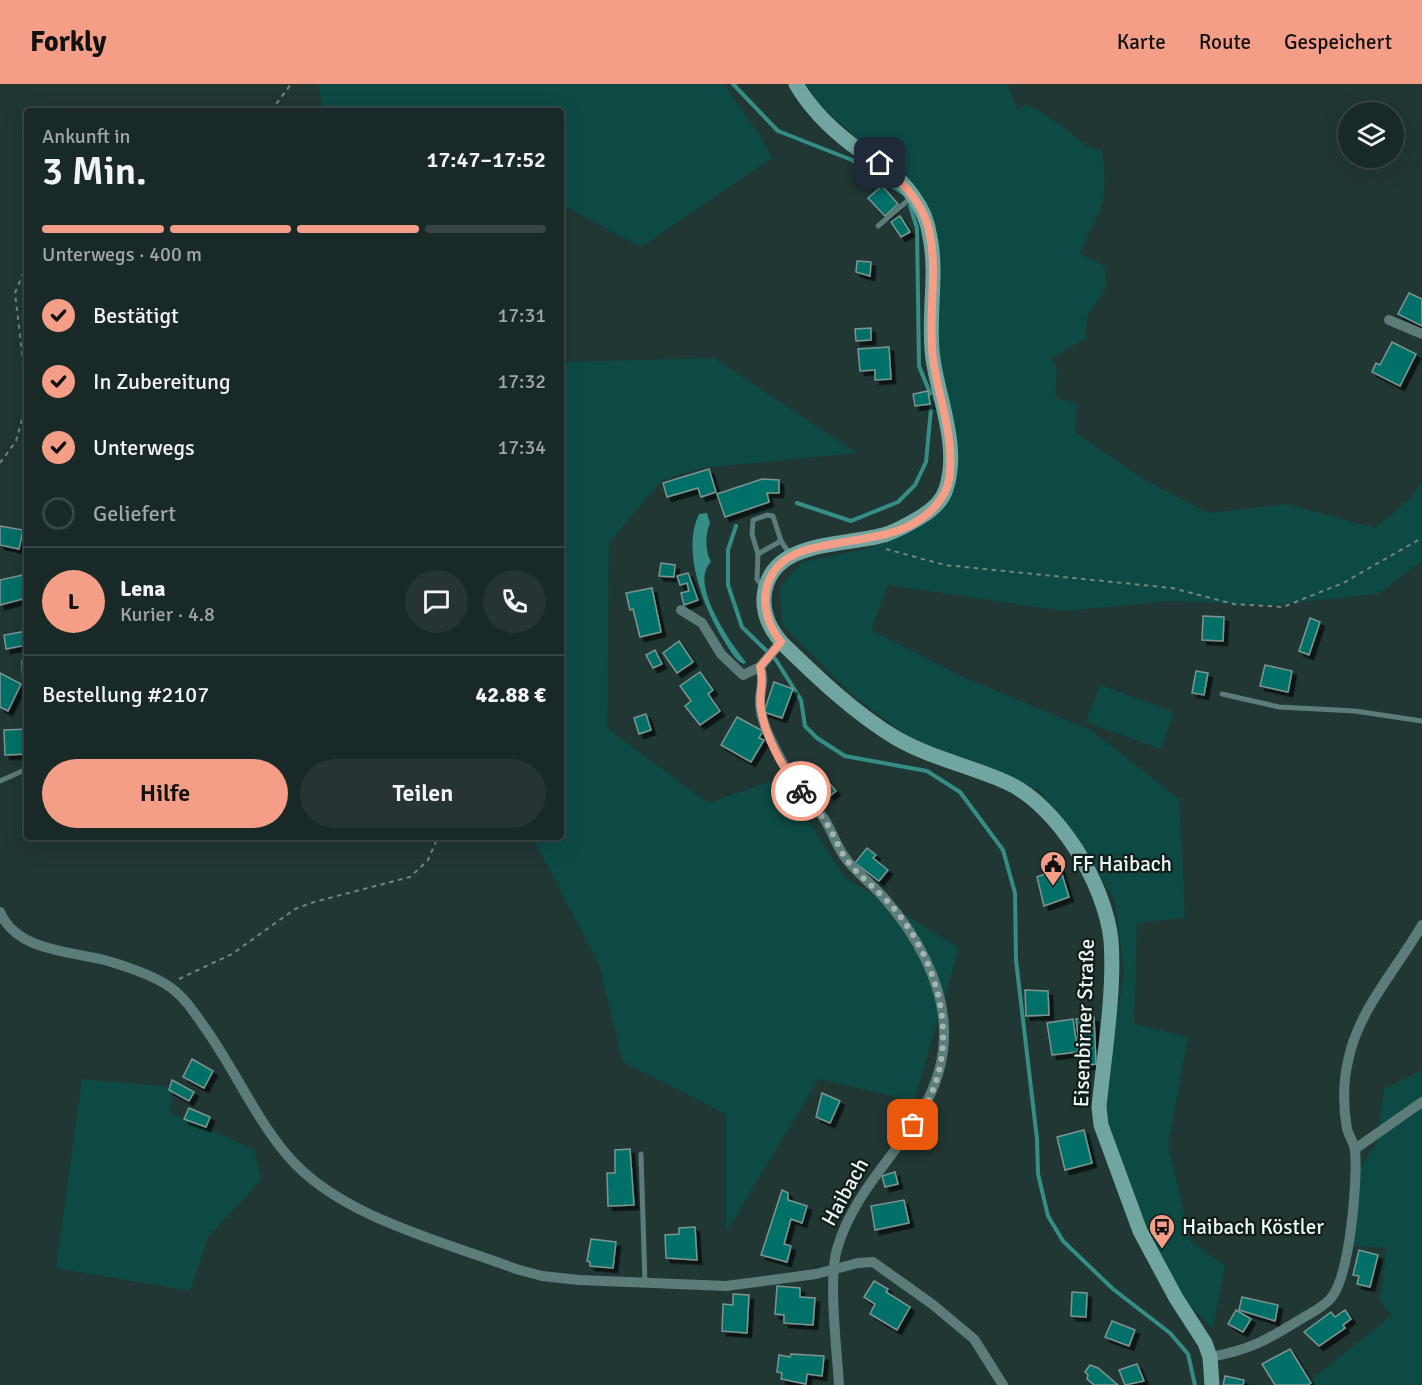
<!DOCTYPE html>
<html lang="de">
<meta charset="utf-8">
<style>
:root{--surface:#192927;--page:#263533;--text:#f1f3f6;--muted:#9fa6a7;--line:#374544;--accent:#f49e87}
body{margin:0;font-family:Signika,sans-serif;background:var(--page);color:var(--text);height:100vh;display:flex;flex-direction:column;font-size:22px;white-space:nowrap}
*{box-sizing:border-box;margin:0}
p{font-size:20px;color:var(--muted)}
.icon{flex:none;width:33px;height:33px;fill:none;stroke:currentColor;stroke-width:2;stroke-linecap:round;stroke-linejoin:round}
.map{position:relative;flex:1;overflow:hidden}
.details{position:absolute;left:24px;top:24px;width:540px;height:732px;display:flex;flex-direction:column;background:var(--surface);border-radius:6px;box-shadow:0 6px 24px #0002,0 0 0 2px var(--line)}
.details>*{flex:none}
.buttons{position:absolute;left:1338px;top:18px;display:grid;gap:12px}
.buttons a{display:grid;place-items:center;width:66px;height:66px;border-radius:50%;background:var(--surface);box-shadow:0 6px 24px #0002,0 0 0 2px var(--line);font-size:30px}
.pin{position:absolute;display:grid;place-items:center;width:51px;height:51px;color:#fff;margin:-26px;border-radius:12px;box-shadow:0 3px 9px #0006}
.courier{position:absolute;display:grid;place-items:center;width:60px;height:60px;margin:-30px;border:4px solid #f49e87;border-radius:50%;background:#fff;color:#222;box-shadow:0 2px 8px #0007}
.overview em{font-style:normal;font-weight:600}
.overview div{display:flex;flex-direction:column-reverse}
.overview{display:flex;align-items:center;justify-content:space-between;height:102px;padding:0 18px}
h1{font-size:39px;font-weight:600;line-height:45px}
.bar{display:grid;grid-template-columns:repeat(4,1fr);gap:9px 6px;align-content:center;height:72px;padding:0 18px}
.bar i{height:8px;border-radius:4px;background:var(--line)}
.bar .on{background:var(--accent)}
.bar p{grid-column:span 4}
.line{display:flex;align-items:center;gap:15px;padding:0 18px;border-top:2px solid var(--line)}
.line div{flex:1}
.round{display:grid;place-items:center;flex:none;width:63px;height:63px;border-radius:32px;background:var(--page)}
ol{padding:0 18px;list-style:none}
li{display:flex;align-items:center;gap:18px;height:66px}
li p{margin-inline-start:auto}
li .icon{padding:6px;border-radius:50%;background:var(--accent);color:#111;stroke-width:4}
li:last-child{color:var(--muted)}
li i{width:33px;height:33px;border:3px solid var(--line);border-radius:50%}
.action{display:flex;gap:12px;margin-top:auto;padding:12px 18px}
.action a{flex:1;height:69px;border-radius:36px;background:var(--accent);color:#111;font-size:24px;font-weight:600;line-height:69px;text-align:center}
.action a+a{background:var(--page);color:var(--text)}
header{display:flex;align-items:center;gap:36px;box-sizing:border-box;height:84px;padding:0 30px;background:var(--accent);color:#111}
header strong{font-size:28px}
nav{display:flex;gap:33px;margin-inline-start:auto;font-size:21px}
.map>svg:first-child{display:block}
</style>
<header>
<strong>Forkly</strong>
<nav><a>Karte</a><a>Route</a><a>Gespeichert</a></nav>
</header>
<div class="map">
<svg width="1422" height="1301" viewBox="0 0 1422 1301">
<defs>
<filter id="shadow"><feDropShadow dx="4.5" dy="4.5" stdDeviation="0" flood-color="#0009"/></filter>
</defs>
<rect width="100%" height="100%" fill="#213734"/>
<!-- green -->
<g fill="#0d4a44">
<polygon points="319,0 724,0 758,48 772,74 641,163 563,121 561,123 561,27 322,27"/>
<path d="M806,0H1007L1018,27L1027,20L1064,43L1087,63L1102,66C1104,84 1107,104 1101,123C1096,139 1085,153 1080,170L1105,182L1106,205L1087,231L1086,255L1051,274L1057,284L1055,314L1077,319L1075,348L1143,395L1208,429L1287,420L1375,444L1409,416L1422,398V477L1378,510L1271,521L1169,517L1064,527L888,501L871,546L965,594L1091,646L1179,715L1185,834L1137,839L1134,940L1188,953L1168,1061L1190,1157L1225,1182L1213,1245L1182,1213L1150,1157L1106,1038L1107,992L1124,889L1115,817L1091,775L1040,707L908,653L853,611L782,540L780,503L803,478L866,465L917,444L949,417L955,373L938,288L933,134L902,89L866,62L818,19Z"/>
<polygon points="714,274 857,369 702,384 661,397 609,459 607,644 708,719 781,694 844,793 959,864 914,1017 819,995 726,1148 726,1030 623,978 599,880 536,760 535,753 561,753 561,278"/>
<polygon points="1100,601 1174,628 1161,665 1086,638"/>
<polygon points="1422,986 1422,1301 1305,1301 1391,1232 1380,1216 1387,1164 1349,1161 1358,1086 1377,1060 1384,1005"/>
<polygon points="82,995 173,1003 170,1029 254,1065 261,1096 208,1153 190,1207 56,1184"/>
</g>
<!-- water -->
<path fill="#358e85" d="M707,429L710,439C705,450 705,467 711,478C688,499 732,561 746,578L744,580C734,576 729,564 723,555C704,524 681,467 699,430Z"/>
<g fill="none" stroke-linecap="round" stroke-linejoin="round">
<!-- stream -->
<g stroke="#358e85" stroke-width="4">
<polyline points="733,0 778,47 852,76 903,109"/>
<polyline points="797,419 851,437 898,418 915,401 926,378 932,314 919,282 917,144 910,122"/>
<polyline points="736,442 728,466 728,501 742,543 776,576 801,616 805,642 817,654 845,672 927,687 960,708 1003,766 1015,809 1016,876 1037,1055 1038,1090 1048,1132 1063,1157 1113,1205 1170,1249 1188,1270 1195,1301"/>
</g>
</g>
<!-- building -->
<g fill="#067068" stroke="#7d9591" stroke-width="1.5" filter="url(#shadow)">
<polygon points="882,102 898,120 885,132 868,114"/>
<polygon points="900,132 910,148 901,153 891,138"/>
<polygon points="857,177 871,178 870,192 856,188"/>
<polygon points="1409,209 1422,215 1422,242 1398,230"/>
<polygon points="871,244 871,256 856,257 855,245"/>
<polygon points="1392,258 1416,270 1400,302 1372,288 1376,279 1380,281"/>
<polygon points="889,263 891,295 875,296 875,286 860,287 858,265"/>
<polygon points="928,307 930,320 915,322 913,310"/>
<polygon points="709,385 716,408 701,413 698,404 667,413 663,399"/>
<polygon points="762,395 779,396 779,409 767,409 769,418 725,433 717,410"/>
<polygon points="0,442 23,446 19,465 0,461"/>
<polygon points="661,479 675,481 674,493 659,492"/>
<polygon points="688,489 698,516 684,521 681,509 689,507 687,499 680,501 677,492"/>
<polygon points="27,490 27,514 0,521 0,496"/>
<polygon points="652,504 661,548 640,553 633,525 630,526 626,509"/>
<polygon points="1203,532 1224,533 1223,557 1202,556"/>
<polygon points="1310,534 1320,538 1309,571 1299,567"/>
<polygon points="27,547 27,561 6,565 4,551"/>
<polygon points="679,557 693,578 677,589 663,569"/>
<polygon points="655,566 662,580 653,584 646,571"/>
<polygon points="22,577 27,577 27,602 23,602"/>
<polygon points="1265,581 1292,587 1288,608 1260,602"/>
<polygon points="1196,587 1208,589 1204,611 1192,609"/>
<polygon points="700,588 713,606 708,610 720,627 700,641 685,622 691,617 680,602"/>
<polygon points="0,589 21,600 8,627 0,623"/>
<polygon points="774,598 793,605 782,634 764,628"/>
<polygon points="646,630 651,646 639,650 634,634"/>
<polygon points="737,633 763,647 759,654 764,656 751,678 721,661"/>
<polygon points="27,645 27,670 5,671 4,646"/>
<polygon points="817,685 836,707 830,712 816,697 814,699 808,692"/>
<polygon points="867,764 876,771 873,774 888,786 879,797 855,779"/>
<polygon points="1060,784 1069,813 1044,822 1037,793"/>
<polygon points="1025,906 1048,907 1049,931 1026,932"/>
<polygon points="1094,933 1096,980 1082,982 1076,935"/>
<polygon points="1073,935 1078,968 1052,971 1047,939"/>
<polygon points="192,975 213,987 204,1004 183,993"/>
<polygon points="172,996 194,1008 189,1017 169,1006"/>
<polygon points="822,1009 840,1017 830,1039 816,1033"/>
<polygon points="189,1024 210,1033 206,1043 184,1035"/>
<polygon points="1084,1046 1092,1079 1065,1086 1057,1053"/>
<polygon points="630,1065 634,1121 608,1122 607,1089 615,1089 615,1066"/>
<polygon points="895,1088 898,1100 885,1103 882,1092"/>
<polygon points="782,1106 788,1109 788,1116 807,1122 802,1139 791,1135 784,1160 791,1162 787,1178 761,1171"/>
<polygon points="904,1116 909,1139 875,1146 871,1122"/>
<polygon points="695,1143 697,1176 666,1174 665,1151 679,1150 679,1144"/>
<polygon points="591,1155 616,1158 613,1184 590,1182 590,1178 587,1177"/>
<polygon points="1359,1166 1378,1171 1370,1203 1357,1200 1359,1192 1353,1191"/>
<polygon points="874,1197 888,1205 886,1208 910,1223 897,1246 870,1230 875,1220 864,1213"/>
<polygon points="777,1202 800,1204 800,1213 815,1214 813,1241 784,1239 784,1231 775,1230"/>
<polygon points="1072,1208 1087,1209 1086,1233 1071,1232"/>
<polygon points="733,1210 749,1211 747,1249 722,1247 723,1220 733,1221"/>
<polygon points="1242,1213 1278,1221 1275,1237 1239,1226"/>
<polygon points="1236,1226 1251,1235 1243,1248 1228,1240"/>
<polygon points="1345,1226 1351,1235 1343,1241 1345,1244 1319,1262 1304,1248 1331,1228 1335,1233"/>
<polygon points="1112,1237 1135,1246 1129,1262 1105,1253"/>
<polygon points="1290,1265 1311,1299 1308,1301 1275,1301 1262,1280"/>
<polygon points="791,1270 824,1272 822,1292 807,1290 806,1300 781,1295 782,1289 777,1288 779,1271 790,1273"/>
<polygon points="1137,1280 1144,1297 1125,1301 1119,1286"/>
<polygon points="1090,1281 1098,1284 1118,1301 1094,1301 1087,1295 1088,1291 1085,1288"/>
<polygon points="1225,1292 1244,1296 1243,1301 1223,1301"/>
</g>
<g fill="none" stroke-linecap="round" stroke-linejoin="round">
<!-- path -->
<g stroke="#728582" stroke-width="2" stroke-dasharray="4.5 4.5" stroke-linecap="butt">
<polyline points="271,27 291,0"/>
<polyline points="27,180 15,209 27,311"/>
<polyline points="0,379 16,357 27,317"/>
<polyline points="886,465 945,481 1172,504 1234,520 1283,523 1343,499 1422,454"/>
<polyline points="179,895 232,870 295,825 314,818 410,793 428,776 438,753"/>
</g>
<!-- lane -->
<g stroke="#5b7c78" stroke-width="5">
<polyline points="878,142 912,113"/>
<polyline points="758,470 781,457"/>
<polyline points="764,505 757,495 758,470 752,450 753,436 767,431 773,432 781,457 791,472"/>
<polyline points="1222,610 1279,623 1355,627 1422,637"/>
<polyline points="0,697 27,685"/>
<polyline points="641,1070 645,1200"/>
</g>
<!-- street -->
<g stroke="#5b7c78" stroke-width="10">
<polyline points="1389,236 1422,250"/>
<polyline points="681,526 702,539 721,570 743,591 760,583"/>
<path d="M781,558L760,583C765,596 760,605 760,618C760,637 772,658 780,674C792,697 810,715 825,736C833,749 837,764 847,776C858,790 873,801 885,815C915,849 943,898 944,945C947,1038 861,1081 837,1165C828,1196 837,1266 839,1301"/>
<path d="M0,828C17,868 72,867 108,877C128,883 153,891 170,903C184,913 194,928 203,941C233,982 254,1032 287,1071C339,1133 442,1157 516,1185L542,1192L579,1196L726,1202L816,1190L858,1179L873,1178L932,1220L974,1255L1003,1301"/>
<polyline points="1355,1065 1422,1018"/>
<path d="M1210,1273C1250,1266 1267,1256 1301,1235C1311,1229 1324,1223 1331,1214C1350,1192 1358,1095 1355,1066C1354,1059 1349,1052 1347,1045C1343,1022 1343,999 1348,977C1358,926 1397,885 1422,841"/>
</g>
<!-- secondary -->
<path stroke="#70a69f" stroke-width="15" d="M796,0C810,24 829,43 851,60C873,76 897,89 913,112C922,124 928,139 930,153C938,193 927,235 933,275C939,317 960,363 946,405C942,418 931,427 919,434C909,440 898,446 887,450C846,463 769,454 764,513C763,531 770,544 781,558C816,592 854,629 896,654C931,674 970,682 1006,698C1058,721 1105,800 1111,856C1115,907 1104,972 1099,1023L1101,1041L1140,1147L1176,1214L1205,1259L1210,1273L1212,1301"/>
</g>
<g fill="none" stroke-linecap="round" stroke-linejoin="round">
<!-- done -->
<path stroke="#a4b4b2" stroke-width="6" stroke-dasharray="0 10.8" d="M801,707C811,718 821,730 829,743C835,753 839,765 846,775C860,794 881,808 896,827C946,889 963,976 913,1041"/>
<!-- route -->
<path stroke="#f49e87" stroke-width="8" d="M801,707C783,686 765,652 761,625C758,610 765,598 760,583L781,558C755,526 760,481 803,467C846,452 910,460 940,416C946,408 950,397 950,386C953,348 938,312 933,275C927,230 940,182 927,139C918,113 900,96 880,79"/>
</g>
<!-- icons -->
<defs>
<g id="civic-pin" transform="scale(1.35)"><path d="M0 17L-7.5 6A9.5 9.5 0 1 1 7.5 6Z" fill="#f49e87" stroke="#121c1b"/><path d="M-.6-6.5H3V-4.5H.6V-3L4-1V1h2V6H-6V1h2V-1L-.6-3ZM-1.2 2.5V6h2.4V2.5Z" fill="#111"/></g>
<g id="bus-pin" transform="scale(1.35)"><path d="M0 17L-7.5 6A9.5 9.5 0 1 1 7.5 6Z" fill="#f49e87" stroke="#121c1b"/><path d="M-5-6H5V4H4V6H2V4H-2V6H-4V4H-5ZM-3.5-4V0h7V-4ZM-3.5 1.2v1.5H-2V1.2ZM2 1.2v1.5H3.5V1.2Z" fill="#111"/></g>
</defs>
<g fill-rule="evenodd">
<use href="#civic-pin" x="1053" y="780"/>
<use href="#bus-pin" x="1162" y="1143"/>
</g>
<g text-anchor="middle" stroke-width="4.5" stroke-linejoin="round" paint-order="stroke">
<!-- poi labels -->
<g font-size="21" fill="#ebf8f6" stroke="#121c1b" text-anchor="start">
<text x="1072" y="787">FF Haibach</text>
<text x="1182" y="1150">Haibach Köstler</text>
</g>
<!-- street labels -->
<g font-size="21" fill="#ebf8f6" stroke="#121c1b">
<text transform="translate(1084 939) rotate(-88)" y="7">Eisenbirner Straße</text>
<text transform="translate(845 1108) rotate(-61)" y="7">Haibach</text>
</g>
</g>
</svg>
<div class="buttons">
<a><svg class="icon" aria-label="layers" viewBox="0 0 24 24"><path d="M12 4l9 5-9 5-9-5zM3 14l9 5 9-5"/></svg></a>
</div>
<div class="pin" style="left:913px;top:1041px;background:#ea580c"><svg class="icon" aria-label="bag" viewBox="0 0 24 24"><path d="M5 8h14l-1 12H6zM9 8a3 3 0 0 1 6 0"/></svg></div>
<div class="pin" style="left:880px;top:79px;background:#1f2937"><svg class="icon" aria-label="home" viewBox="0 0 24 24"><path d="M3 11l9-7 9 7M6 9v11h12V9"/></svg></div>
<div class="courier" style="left:801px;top:707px"><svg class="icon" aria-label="bike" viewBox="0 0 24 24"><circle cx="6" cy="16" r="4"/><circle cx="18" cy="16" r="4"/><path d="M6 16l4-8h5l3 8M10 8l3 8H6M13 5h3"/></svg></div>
<section class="details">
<div class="overview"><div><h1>3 Min.</h1><p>Ankunft in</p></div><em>17:47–17:52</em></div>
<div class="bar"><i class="on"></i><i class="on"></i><i class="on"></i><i></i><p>Unterwegs · 400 m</p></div>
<ol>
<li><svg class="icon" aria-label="check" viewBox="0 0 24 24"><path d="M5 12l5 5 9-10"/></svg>Bestätigt<p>17:31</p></li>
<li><svg class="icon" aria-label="check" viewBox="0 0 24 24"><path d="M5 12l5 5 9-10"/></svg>In Zubereitung<p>17:32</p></li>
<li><svg class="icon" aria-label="check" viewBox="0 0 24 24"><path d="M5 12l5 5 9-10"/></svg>Unterwegs<p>17:34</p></li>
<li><i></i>Geliefert</li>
</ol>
<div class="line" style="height:108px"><b class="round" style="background:var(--accent);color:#111">L</b><div><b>Lena</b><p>Kurier · 4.8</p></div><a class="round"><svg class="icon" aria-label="chat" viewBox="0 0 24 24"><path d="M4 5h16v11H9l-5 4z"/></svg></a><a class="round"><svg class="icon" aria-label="phone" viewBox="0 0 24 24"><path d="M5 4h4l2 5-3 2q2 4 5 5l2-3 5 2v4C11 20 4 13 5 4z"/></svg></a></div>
<div class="line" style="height:78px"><div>Bestellung #2107</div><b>42.88 €</b></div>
<div class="action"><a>Hilfe</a><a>Teilen</a></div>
</section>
</div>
